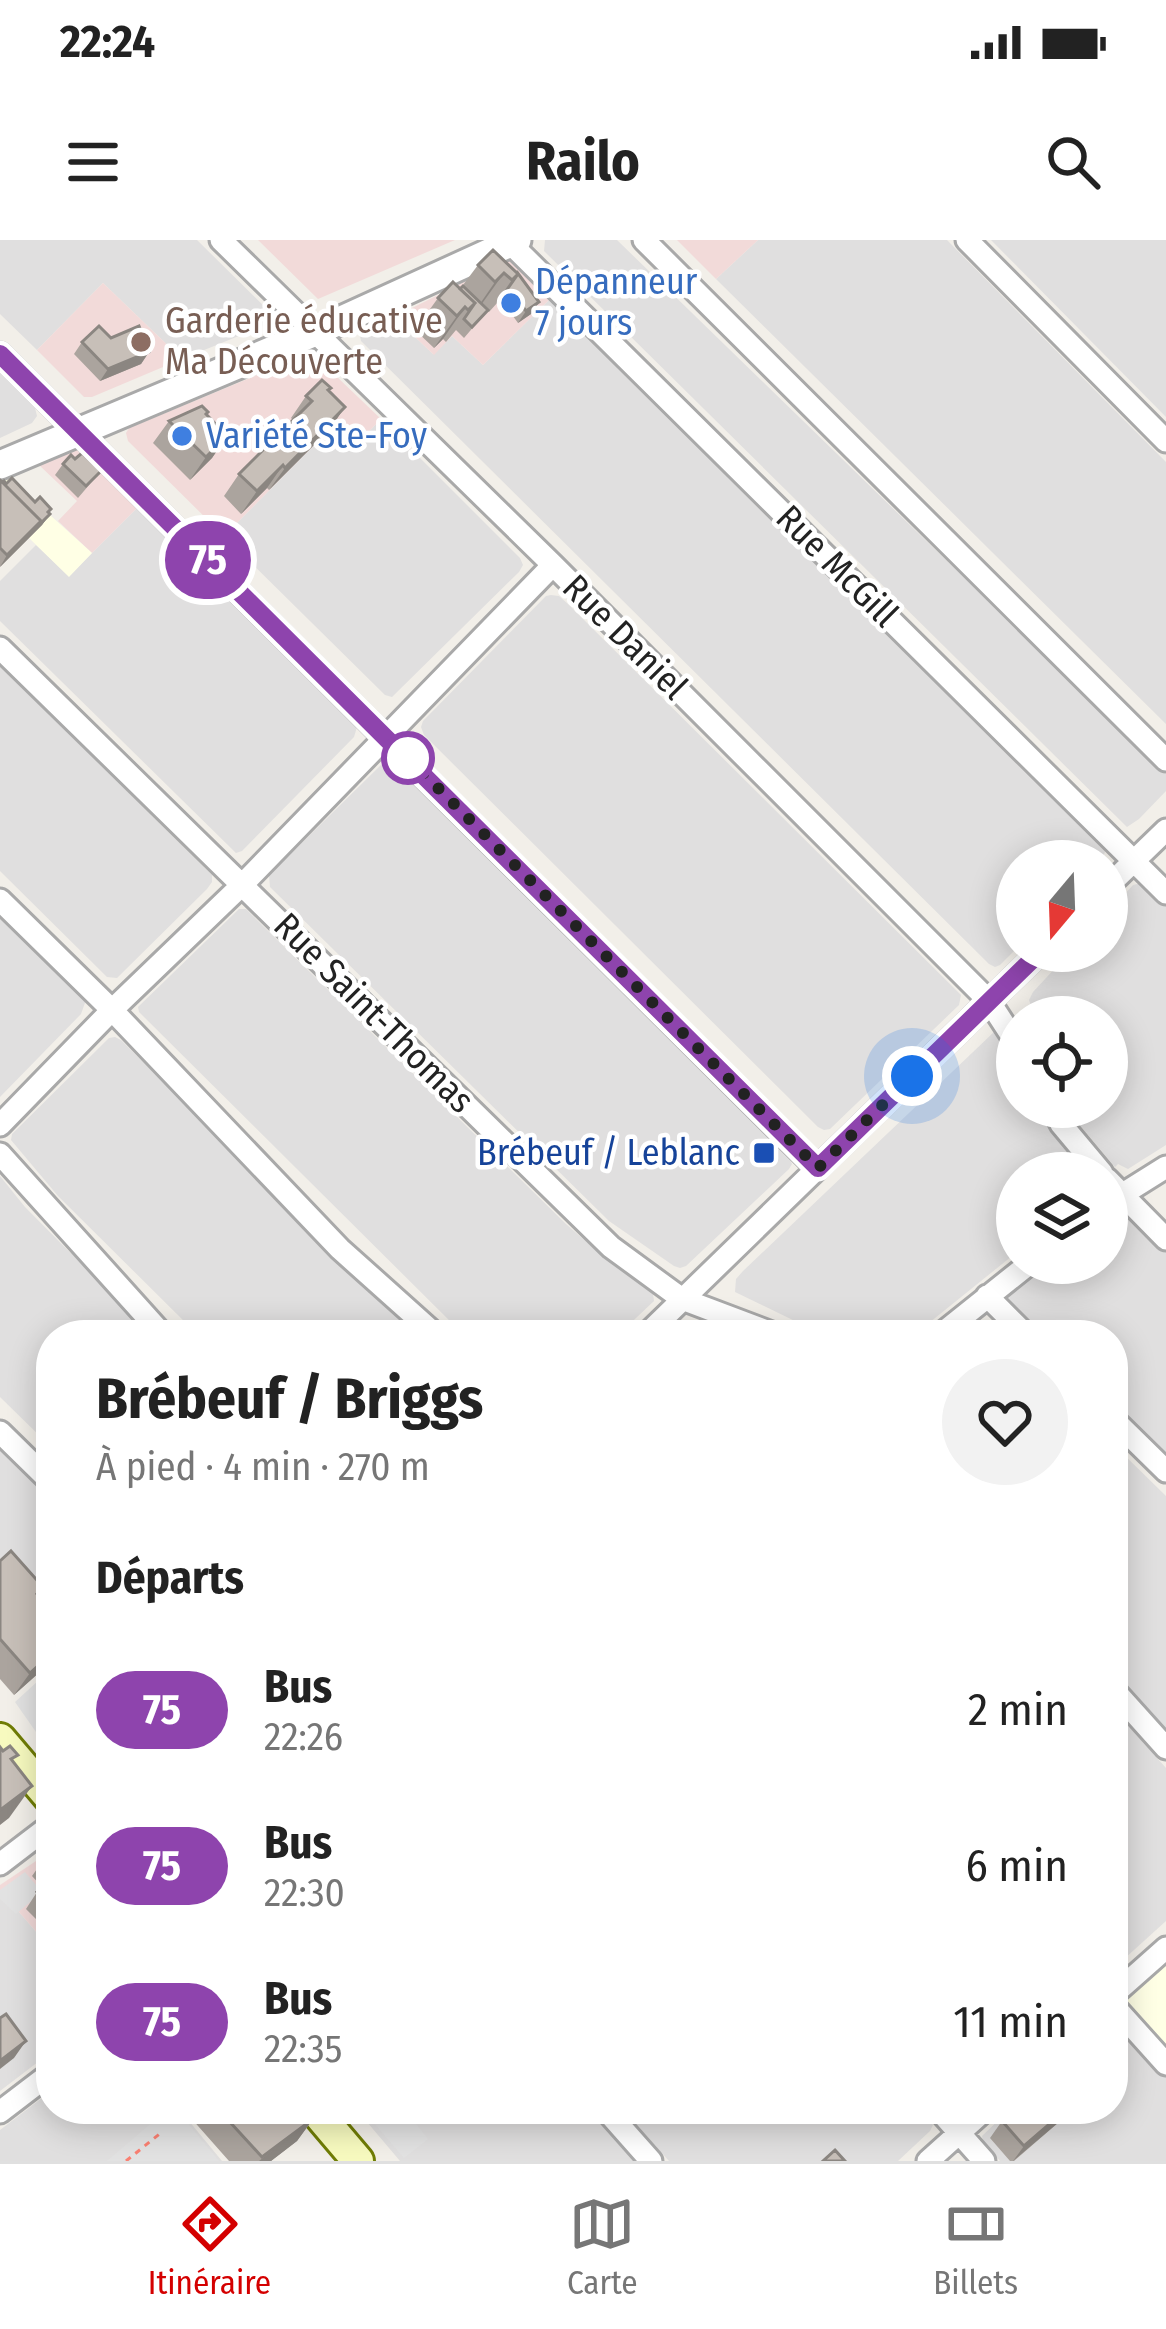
<!DOCTYPE html>
<html lang="fr">
<meta charset="utf-8">
<style>
:root{--surface:#fff;--page:#f2f2f2;--text:#222;--muted:#767676;--line:#e0e0e0;--accent:#d40000}
body{margin:0;font-family:"Fira Sans Condensed",sans-serif;background:var(--page);color:var(--text);height:100vh;display:flex;flex-direction:column;font-size:45px;white-space:nowrap}
*{box-sizing:border-box;margin:0}
p{font-size:39px;color:var(--muted)}
.icon{flex:none;width:66px;height:66px;fill:none;stroke:currentColor;stroke-width:2;stroke-linecap:round;stroke-linejoin:round}
.map{position:relative;flex:1;overflow:hidden}
.drawer{position:absolute;left:36px;top:1080px;width:1092px;height:804px;display:flex;flex-direction:column;background:var(--surface);border-radius:48px;box-shadow:0 6px 30px #0003}
.drawer>*{flex:none}
.badge{padding:0 24px;border-radius:39px;font-size:42px;line-height:78px}
.needle{width:78px;rotate:199deg}
.fabs{position:absolute;left:996px;top:600px;display:grid;gap:24px}
.fabs a{display:grid;place-items:center;width:132px;height:132px;border-radius:50%;background:var(--surface);box-shadow:0 6px 30px #0003;font-size:60px}
.you{position:absolute;width:60px;height:60px;margin:-30px;border:9px solid #fff;border-radius:50%;background:#1a73e8;box-shadow:0 0 0 18px #1a73e833}
.map>.badge{position:absolute;translate:-50% -50%;box-shadow:0 0 0 6px #fff}
h2{padding:0 60px;font-size:45px;line-height:108px}
.round{display:grid;place-items:center;flex:none;width:126px;height:126px;border-radius:63px;background:var(--page)}
.summary{display:flex;align-items:center;justify-content:space-between;height:204px;padding:0 60px}
h1{font-size:57px;font-weight:700;line-height:90px}
ul{padding:0;list-style:none}
li{display:flex;align-items:center;gap:36px;height:156px;padding:0 60px}
li div{flex:1}
li b{display:block;font-size:45px}
li em{font-style:normal}
li .badge{min-width:132px;font-weight:700;text-align:center}
.status{display:flex;justify-content:space-between;align-items:center;height:84px;padding:0 60px;background:var(--surface);direction:ltr}
.status svg{height:33px;fill:currentColor}
header{display:flex;justify-content:space-between;align-items:center;height:156px;padding:0 60px;background:var(--surface);font-size:54px;font-weight:700}
.dock{display:flex;justify-content:space-around;align-items:center;height:168px;border-top:3px solid var(--line);background:var(--surface);font-size:33px;color:var(--muted)}
.dock a{display:grid;justify-items:center;gap:6px}
.dock .selected{color:var(--accent)}
.map>svg:first-child{display:block}
.residential{fill:#e0dfdf}
.commercial{fill:#f2dad9}
.education{fill:#ffffe5}
.parking{fill:#e2e2e2}
.lines{fill:none;stroke-linecap:round;stroke-linejoin:round}
.minor-casing{stroke:#a9a9a9;stroke-width:27}
.tertiary-casing{stroke:#a9a9a9;stroke-width:33}
.secondary-casing{stroke:#707d05;stroke-width:36}
.path{stroke:#fa8072;stroke-width:3;stroke-dasharray:6 6;stroke-linecap:butt}
.minor{stroke:#fff;stroke-width:21}
.tertiary{stroke:#fff;stroke-width:27}
.secondary{stroke:#f7fabf;stroke-width:30}
.wall{fill:#aba49e}
.shaded-wall{fill:#8b8681}
.building{fill:#c7bfb8;stroke:#8b8681;stroke-width:3}
.line-casing{stroke:#fff;stroke-width:27}
.line{stroke:#8e44ad;stroke-width:18}
.walk{stroke:#222;stroke-width:12;stroke-dasharray:0 21.6}
.shop-dot{fill:#3f7fe0;stroke:#fff;stroke-width:4.5}
.education-dot{fill:#8d6e63;stroke:#fff;stroke-width:4.5}
.stop-dot{fill:#fff;stroke:#8e44ad;stroke-width:6}
.transit-dot{fill:#1a4fb4;stroke:#fff;stroke-width:4.5}
.labels{text-anchor:middle;dominant-baseline:central;stroke-width:9;stroke-linejoin:round;paint-order:stroke}
.shop-label{font-size:36px;fill:#366cbe;stroke:#fff;text-anchor:start}
.education-label{font-size:36px;fill:#785e54;stroke:#fff;text-anchor:start}
.street-label{font-size:36px;fill:#222;stroke:#fff}
.transit-label{font-size:36px;fill:#164399;stroke:#fff;text-anchor:end}
</style>
<div class="status"><b>22:24</b><svg viewBox="0 0 49 12"><path d="M0 12V9h3v3zM5 12V6h3v6zM10 12V3h3v9zM15 12V0h3v12zM26 1h20v11H26zM47 4h2v5h-2z"/></svg></div>
<header><svg class="icon" aria-label="menu" viewBox="0 0 24 24"><path d="M4 6h16M4 12h16M4 18h16"/></svg>Railo<svg class="icon" aria-label="search" viewBox="0 0 24 24"><circle cx="10" cy="10" r="6"/><path d="M15 15l6 6"/></svg></header>
<div class="map">
<svg width="1166" height="1921" viewBox="0 0 1166 1921">
<rect width="100%" height="100%" fill="#f2efe9"/>
<path class="residential" d="M 0,0 L 197,0 L 272,74 L 268,84 L 182,119 L 103,43 L 37,110 L 0,74 Z
M 545,0 L 617,0 L 1166,534 L 1166,551 L 1139,579 L 1127,587 L 544,11 Z
M 758,0 L 947,0 L 1166,222 L 1166,484 L 716,39 Z
M 991,0 L 1166,0 L 1166,177 Z
M 550,59 L 1102,604 L 1105,612 L 1101,621 L 1017,621 L 1017,708 L 1000,725 L 995,727 L 989,724 L 361,101 L 360,96 L 362,90 L 394,77 L 433,114 L 452,96 L 483,125 Z
M 0,133 L 35,168 L 37,176 L 32,183 L 0,198 Z
M 381,179 L 520,318 L 523,325 L 519,332 L 392,457 L 385,455 L 224,296 L 330,189 L 351,210 Z
M 137,268 L 357,487 L 354,497 L 242,611 L 236,613 L 0,381 L 0,341 L 36,305 L 69,336 Z
M 551,355 L 559,356 L 568,364 L 961,755 L 959,765 L 830,889 L 824,890 L 818,887 L 424,495 L 421,487 L 423,481 L 546,356 Z
M 0,426 L 212,635 L 212,642 L 207,649 L 117,738 L 107,737 L 0,631 Z
M 388,521 L 393,521 L 788,915 L 792,924 L 789,929 L 686,1026 L 680,1028 L 674,1026 L 609,981 L 270,647 L 269,635 L 383,523 Z
M 1141,643 L 1166,665 L 1166,905 L 1128,929 L 1118,924 L 1115,927 L 1073,877 L 1075,875 L 1072,867 L 1107,867 L 1107,777 L 1035,777 L 1029,760 L 1033,752 L 1071,711 L 1107,711 L 1107,673 L 1133,645 Z
M 239,669 L 246,669 L 566,984 L 597,1011 L 652,1047 L 654,1061 L 618,1095 L 464,1095 L 139,772 L 138,767 Z
M 0,676 L 86,760 L 81,774 L 0,857 Z
M 994,792 L 1002,800 L 1017,827 L 1017,867 L 1039,867 L 1061,901 L 1090,933 L 1017,933 L 1017,1012 L 914,1095 L 815,1095 L 801,1084 L 735,1052 L 736,1039 L 743,1031 Z
M 115,797 L 121,800 L 417,1095 L 198,1095 L 58,956 L 11,900 L 12,894 L 109,798 Z
M 0,936 L 25,967 L 152,1095 L 51,1095 L 51,1207 L 0,1157 Z
M 1120,967 L 1166,1008 L 1166,1220 L 1113,1167 L 1113,1095 L 1040,1095 L 1006,1060 L 1008,1055 L 1047,1023 L 1107,1023 L 1107,974 Z
M 0,1204 L 51,1254 L 51,1388 L 0,1328 Z
M 1113,1204 L 1166,1256 L 1166,1489 L 1113,1429 Z
M 1113,1469 L 1166,1528 L 1166,1681 L 1113,1729 Z
M 0,1650 L 51,1709 L 51,1812 L 0,1851 Z
M 1113,1781 L 1166,1837 L 1166,1921 L 1000,1921 L 983,1901 L 982,1896 L 1010,1869 L 1113,1869 Z
M 51,1851 L 51,1869 L 179,1869 L 222,1921 L 0,1921 L 0,1890 Z
M 356,1869 L 588,1869 L 634,1921 L 400,1921 Z
M 623,1869 L 920,1869 L 933,1885 L 930,1891 L 898,1921 L 669,1921 Z"/>
<path class="commercial" d="M 258,0 L 455,0 L 318,59 Z
M 677,0 L 758,0 L 716,39 Z
M 506,21 L 514,22 L 550,59 L 483,125 L 452,96 L 434,115 L 394,77 Z
M 103,43 L 182,119 L 92,157 L 84,157 L 37,110 Z
M 313,114 L 381,179 L 351,210 L 329,190 L 224,296 L 128,201 L 126,193 L 129,188 L 303,116 Z
M 77,210 L 137,268 L 92,313 L 58,281 L 77,261 L 39,225 L 70,211 Z
M 51,1611 L 51,1709 L 0,1650 L 0,1645 Z"/>
<path class="education" d="M 9,238 L 92,313 L 69,337 L 29,298 L 0,242 Z
M 1166,1708 L 1166,1824 L 1113,1765 Z"/>
<path class="parking" d="M 51,1429 L 51,1478 L 36,1492 L 15,1462 Z
M 25,1632 L 42,1652 L 16,1674 L 0,1659 L 0,1650 Z
M 168,1869 L 176,1869 L 219,1921 L 107,1921 Z
M 391,1869 L 404,1869 L 428,1899 L 404,1918 L 374,1883 Z"/>
<g class="lines">
<defs>
<path id="minor" d="M 221,0 L 553,325 L 989,761 L 1017,804
M 507,0 L 1166,653
M 644,0 L 1166,520
M 967,0 L 1166,201
M 0,114 L 817,928
M 0,408 L 611,1007 L 682,1059 L 777,1095
M 1107,647 L 1166,590
M 0,660 L 112,770 L 340,1009 L 436,1095
M 1052,867 L 1061,884 L 1102,933
M 0,885 L 112,770 L 243,644 L 553,325
M 0,914 L 163,1095
M 1107,939 L 1166,999
M 1107,964 L 1166,927
M 987,1056 L 1026,1095
M 646,1095 L 1041,711
M 940,1095 L 1030,1023
M 1113,1179 L 1166,1231
M 0,1192 L 51,1242
M 1113,1449 L 1166,1508
M 0,1624 L 51,1585
M 1113,1755 L 1166,1708
M 1113,1765 L 1166,1824
M 605,1869 L 651,1921
M 938,1869 L 984,1921
M 0,1872 L 51,1833
M 928,1921 L 986,1869"/>
<path id="tertiary" d="M 0,225 L 313,93 L 517,0"/>
<path id="secondary" d="M 0,1499 L 51,1559
M 314,1869 L 358,1921"/>
</defs>
<use href="#minor" class="minor-casing"/>
<use href="#tertiary" class="tertiary-casing"/>
<use href="#secondary" class="secondary-casing"/>
<path class="path" d="M 126,1921 L 162,1892"/>
<use href="#minor" class="minor"/>
<use href="#tertiary" class="tertiary"/>
<use href="#secondary" class="secondary"/>
</g>
<path class="wall" d="M 493,10 L 539,62 L 531,74 L 518,83 L 510,72 L 506,74 L 498,62 L 489,72 L 487,71 L 464,98 L 456,90 L 446,102 L 443,99 L 434,108 L 415,90 L 438,58 L 460,49 L 478,25 Z
M 111,98 L 149,112 L 141,124 L 100,141 L 74,114 L 82,102 Z
M 329,151 L 330,189 L 269,250 L 267,248 L 241,274 L 224,256 L 239,234 L 293,180 L 291,178 L 306,156 Z
M 206,175 L 227,196 L 212,218 L 190,240 L 153,203 L 169,181 Z
M 75,219 L 101,231 L 78,258 L 55,235 L 63,224 Z
M 0,240 L 35,262 L 50,274 L 42,285 L 0,327 Z
M 0,1321 L 44,1348 L 38,1356 L 51,1422 L 14,1455 L 0,1439 Z
M 51,1478 L 51,1500 L 42,1490 Z
M 51,1613 L 51,1668 L 37,1680 L 26,1669 L 37,1652 L 43,1648 L 32,1636 L 44,1619 Z
M 183,1869 L 303,1869 L 313,1879 L 297,1901 L 271,1921 L 229,1921 Z
M 1016,1869 L 1071,1869 L 1066,1876 L 1014,1921 L 1010,1921 L 990,1898 L 1002,1881 Z"/>
<path class="shaded-wall" d="M 504,33 L 481,65 L 473,74 L 495,42 Z
M 539,62 L 531,74 L 518,83 L 526,71 Z
M 465,67 L 443,99 L 434,108 L 457,76 Z
M 149,112 L 141,124 L 100,141 L 108,129 Z
M 345,167 L 330,189 L 269,250 L 285,228 Z
M 227,196 L 212,218 L 190,240 L 206,217 Z
M 283,225 L 267,248 L 241,274 L 257,251 Z
M 50,274 L 42,285 L 0,327 L 7,315 Z
M 51,1414 L 51,1422 L 14,1455 L 30,1433 Z
M 32,1546 L 9,1578 L 0,1585 L 0,1570 Z
M 51,1661 L 51,1668 L 37,1680 L 48,1664 Z
M 26,1801 L 14,1818 L 0,1829 L 0,1821 Z
M 1067,1869 L 1071,1869 L 1066,1876 L 1013,1921 L 1024,1906 Z
M 313,1879 L 297,1901 L 271,1921 L 259,1921 Z"/>
<path class="building" d="M 493,10 L 518,34 L 512,40 L 504,33 L 495,42 L 478,25 Z
M 516,32 L 517,32 L 539,62 L 526,71 L 518,60 L 514,63 L 506,51 L 518,34 Z
M 453,42 L 475,63 L 468,70 L 465,67 L 457,76 L 438,58 Z
M 463,46 L 488,70 L 472,87 L 464,79 L 475,63 L 460,49 Z
M 99,86 L 111,98 L 139,86 L 149,112 L 108,129 L 82,102 Z
M 322,140 L 331,148 L 328,150 L 345,167 L 285,228 L 283,225 L 257,251 L 239,234 L 312,161 L 306,156 Z
M 202,166 L 208,172 L 206,174 L 227,196 L 206,217 L 169,181 Z
M 82,213 L 101,231 L 86,246 L 63,224 L 71,215 L 75,219 Z
M 12,238 L 35,262 L 40,257 L 51,269 L 48,272 L 50,274 L 37,287 L 41,281 L 2,242 L 4,241 L 6,244 Z
M 0,240 L 41,281 L 7,315 L 0,308 Z
M 11,1311 L 44,1348 L 37,1354 L 51,1371 L 51,1414 L 30,1433 L 0,1399 L 0,1321 Z
M 10,1506 L 18,1515 L 11,1519 L 32,1546 L 0,1570 L 0,1507 L 3,1511 Z
M 51,1613 L 51,1627 L 44,1619 Z
M 51,1641 L 51,1661 L 48,1664 L 37,1652 Z
M 6,1774 L 26,1801 L 0,1821 L 0,1778 Z
M 218,1869 L 303,1869 L 313,1879 L 262,1917 Z
M 1016,1869 L 1067,1869 L 1024,1906 L 1002,1881 Z
M 835,1910 L 845,1921 L 823,1921 Z"/>
<g class="lines">
<defs>
<path id="line" d="M 0,114 L 818,928 L 1041,711"/>
</defs>
<use href="#line" class="line-casing"/>
<use href="#line" class="line"/>
<path class="walk" d="M 408,518 L 818,928 L 912,836"/>
</g>
<g class="shop-dot">
<circle cx="511" cy="63" r="12"/>
<circle cx="182" cy="196" r="12"/>
</g>
<circle class="education-dot" cx="141" cy="102" r="12"/>
<circle class="stop-dot" cx="408" cy="518" r="24"/>
<rect class="transit-dot" x="752" y="901" width="24" height="24" rx="6"/>
<g class="labels">
<g class="shop-label">
<text x="535" y="42">Dépanneur<tspan x="535" dy="41">7 jours</tspan></text>
<text x="206" y="196">Variété Ste-Foy</text>
</g>
<g class="education-label">
<text x="165" y="81">Garderie éducative<tspan x="165" dy="41">Ma Découverte</tspan></text>
</g>
<g class="street-label">
<text transform="translate(837 326) rotate(45)">Rue McGill</text>
<text transform="translate(625 397) rotate(45)">Rue Daniel</text>
<text transform="translate(374 773) rotate(45)">Rue Saint-Thomas</text>
</g>
<g class="transit-label">
<text x="740" y="913">Brébeuf / Leblanc</text>
</g>
</g>
</svg>
<div class="fabs">
<a><svg class="needle" viewBox="-14 -14 28 28"><path d="M0-13l5 13h-10z" fill="#e53935"/><path d="M0 13l5-13h-10z" fill="#767676"/></svg></a>
<a><svg class="icon" aria-label="locate" viewBox="0 0 24 24"><circle cx="12" cy="12" r="6"/><path d="M12 2v4M12 18v4M2 12h4M18 12h4"/></svg></a>
<a><svg class="icon" aria-label="layers" viewBox="0 0 24 24"><path d="M12 4l9 5-9 5-9-5zM3 14l9 5 9-5"/></svg></a>
</div>
<div class="you" style="left:912px;top:836px"></div>
<b class="badge" style="left:208px;top:320px;background:#8e44ad;color:#fff">75</b>
<section class="drawer">
<div class="summary"><div><h1>Brébeuf / Briggs</h1><p>À pied · 4 min · 270 m</p></div><a class="round"><svg class="icon" aria-label="heart" viewBox="0 0 24 24"><path d="M12 20l-8-8c-3-5 5-10 8-4 3-6 11-1 8 4z"/></svg></a></div>
<h2>Départs</h2>
<ul>
<li><span class="badge" style="background:#8e44ad;color:#fff">75</span><div><b>Bus</b><p>22:26</p></div><em>2 min</em></li>
<li><span class="badge" style="background:#8e44ad;color:#fff">75</span><div><b>Bus</b><p>22:30</p></div><em>6 min</em></li>
<li><span class="badge" style="background:#8e44ad;color:#fff">75</span><div><b>Bus</b><p>22:35</p></div><em>11 min</em></li>
</ul>
</section>
</div>
<nav class="dock">
<a class="selected"><svg class="icon" aria-label="directions" viewBox="0 0 24 24"><path d="M12 3l9 9-9 9-9-9zM9 14v-3h6M13 9l2 2-2 2"/></svg>Itinéraire</a>
<a><svg class="icon" aria-label="map" viewBox="0 0 24 24"><path d="M3 6l6-2 6 2 6-2v14l-6 2-6-2-6 2zM9 4v14M15 6v14"/></svg>Carte</a>
<a><svg class="icon" aria-label="tickets" viewBox="0 0 24 24"><path d="M3 7h18v10H3zM15 7v10"/></svg>Billets</a>
</nav>
